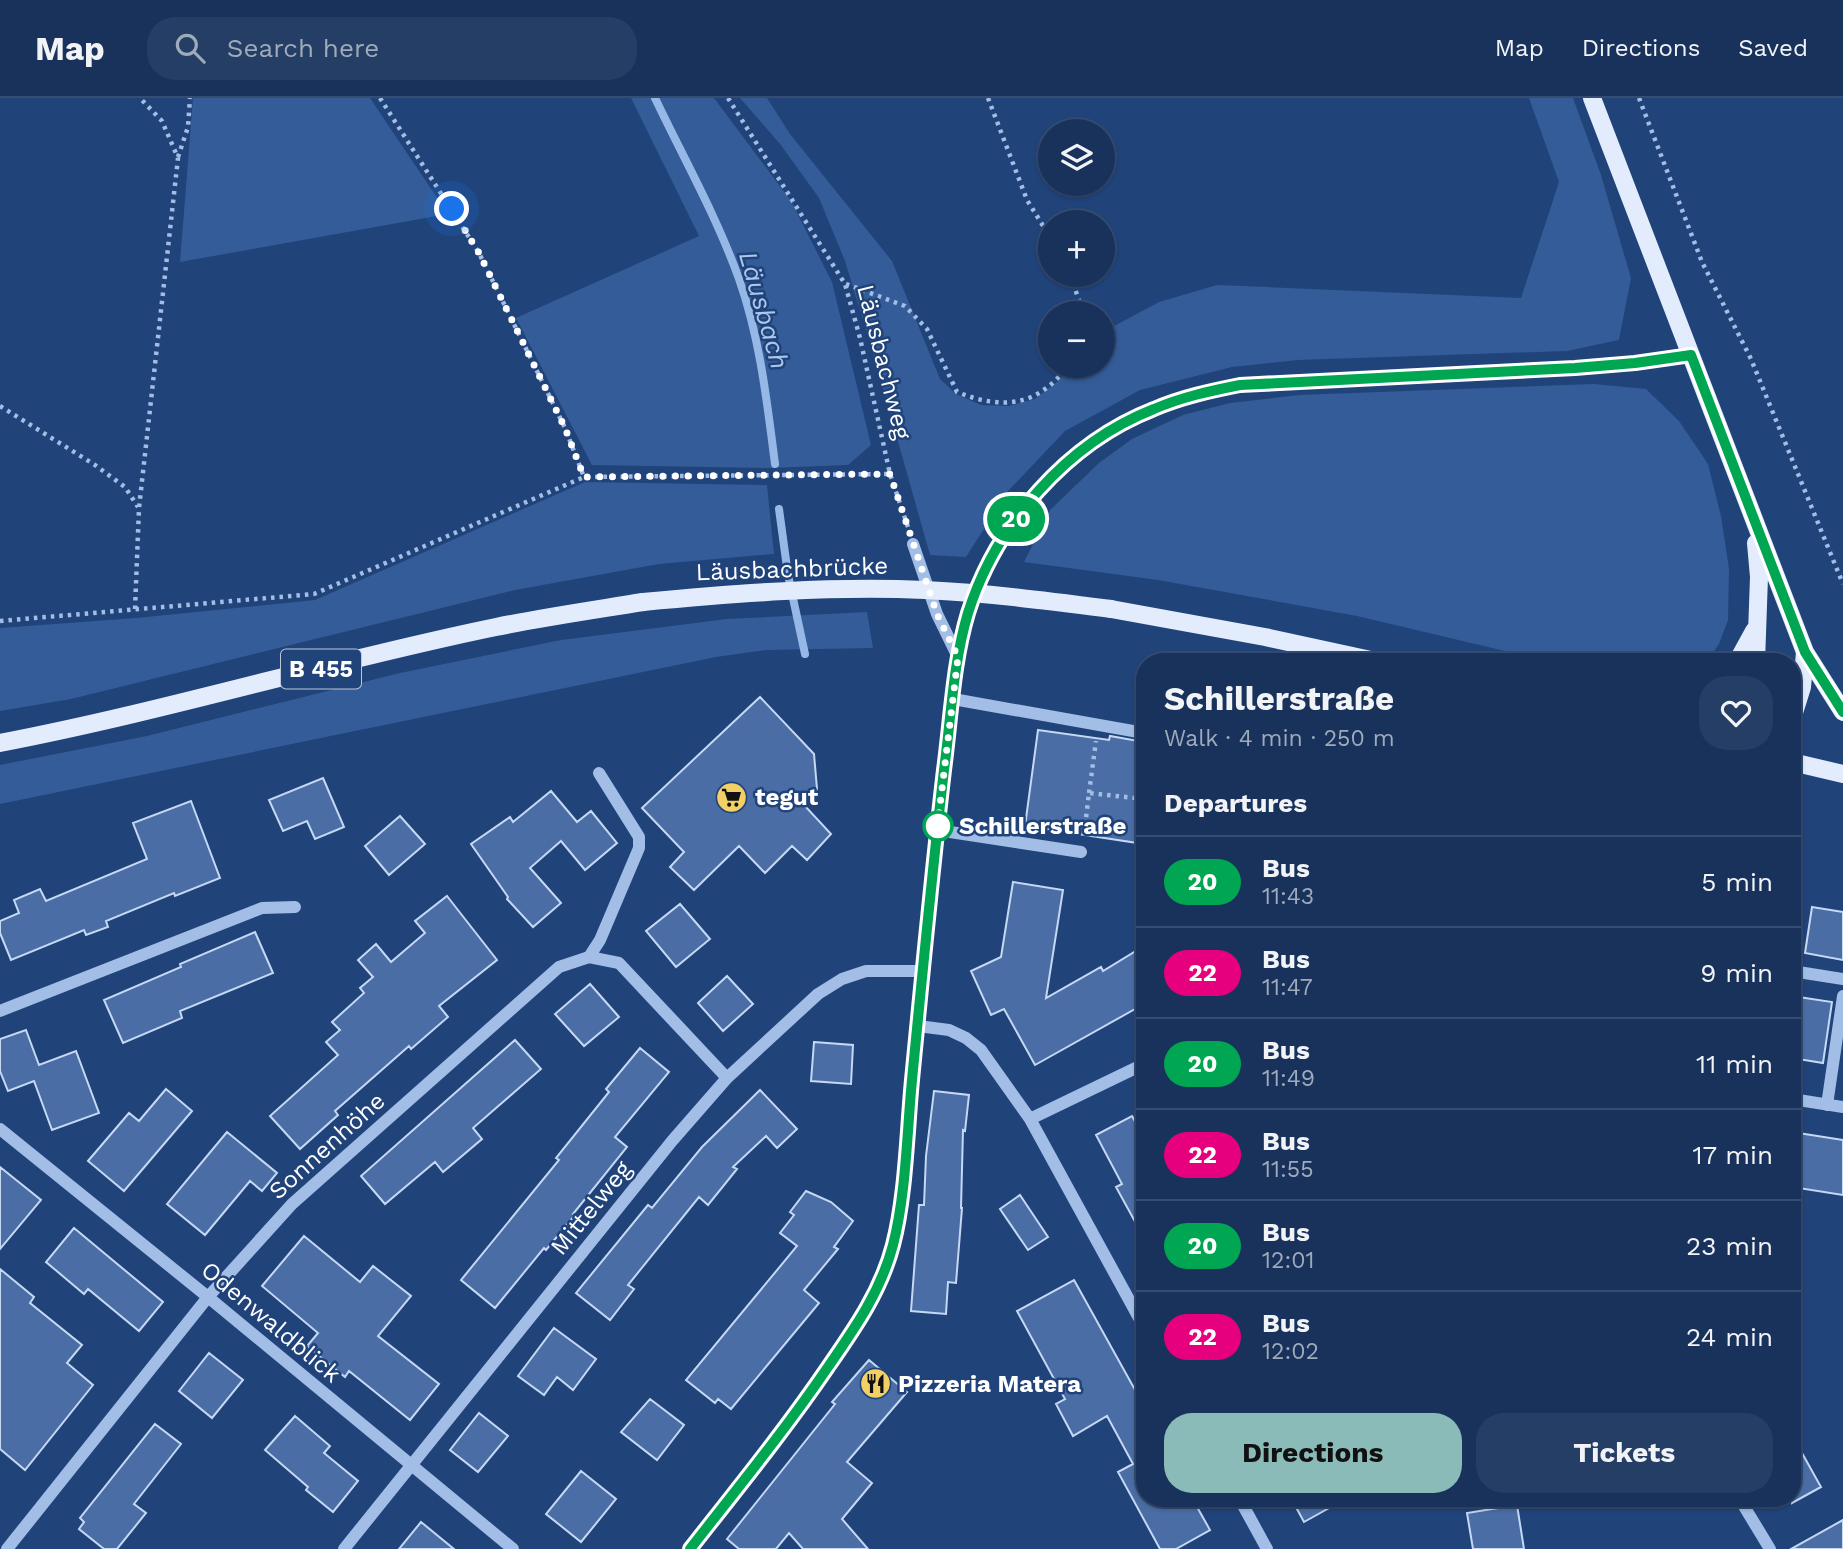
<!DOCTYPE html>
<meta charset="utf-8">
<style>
:root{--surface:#18325c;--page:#253e65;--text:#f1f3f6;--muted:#9faabb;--line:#364d72;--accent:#8bbbb9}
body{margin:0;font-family:"Work Sans",sans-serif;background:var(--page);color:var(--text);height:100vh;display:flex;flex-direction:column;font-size:26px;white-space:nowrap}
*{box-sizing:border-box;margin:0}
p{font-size:23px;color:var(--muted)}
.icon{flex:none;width:38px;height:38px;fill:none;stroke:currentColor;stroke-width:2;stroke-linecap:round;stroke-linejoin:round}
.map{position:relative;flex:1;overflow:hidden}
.side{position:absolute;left:1136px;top:555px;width:665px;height:854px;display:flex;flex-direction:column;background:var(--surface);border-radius:28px;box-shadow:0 2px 5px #0004,0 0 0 2px var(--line)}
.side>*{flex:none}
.badge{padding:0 14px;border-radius:23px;font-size:24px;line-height:46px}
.controls{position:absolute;left:1038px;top:21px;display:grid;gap:14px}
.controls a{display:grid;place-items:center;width:77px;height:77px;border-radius:50%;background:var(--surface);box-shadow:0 2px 5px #0004,0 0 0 2px var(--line);font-size:35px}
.you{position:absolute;width:35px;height:35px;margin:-18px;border:5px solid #fff;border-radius:50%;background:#1a73e8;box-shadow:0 0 0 10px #1a73e833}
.map>.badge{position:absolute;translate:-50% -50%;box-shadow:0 0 0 4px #fff}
h2{padding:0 28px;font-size:26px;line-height:63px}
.round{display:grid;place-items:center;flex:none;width:74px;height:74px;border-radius:28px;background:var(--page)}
.head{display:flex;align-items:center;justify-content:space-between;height:119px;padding:0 28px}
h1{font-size:33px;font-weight:700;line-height:52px}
.action{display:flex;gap:14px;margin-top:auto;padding:14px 28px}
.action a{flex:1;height:80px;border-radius:28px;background:var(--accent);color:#111;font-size:28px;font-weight:700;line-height:80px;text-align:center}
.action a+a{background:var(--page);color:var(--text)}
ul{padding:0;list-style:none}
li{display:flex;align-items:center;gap:21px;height:91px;padding:0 28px;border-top:2px solid var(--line)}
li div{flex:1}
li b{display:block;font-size:26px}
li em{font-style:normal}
li .badge{min-width:77px;font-weight:700;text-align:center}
header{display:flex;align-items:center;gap:42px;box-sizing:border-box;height:98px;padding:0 35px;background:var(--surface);border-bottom:2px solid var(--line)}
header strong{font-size:33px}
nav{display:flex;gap:38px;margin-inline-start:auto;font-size:24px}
.search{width:490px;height:63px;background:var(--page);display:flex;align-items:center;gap:18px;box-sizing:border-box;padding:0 24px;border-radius:28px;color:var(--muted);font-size:26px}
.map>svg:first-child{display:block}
.green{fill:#335c98}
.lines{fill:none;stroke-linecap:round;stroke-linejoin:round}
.stream{stroke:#96b8e7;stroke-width:8}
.building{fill:#496da4;stroke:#c5d8f4;stroke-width:2}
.path{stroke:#a2bde6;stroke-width:4.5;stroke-dasharray:3.5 5;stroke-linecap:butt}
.minor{stroke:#a2bde6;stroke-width:12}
.major{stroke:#e3ecfd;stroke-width:18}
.major-bridge{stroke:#e3ecfd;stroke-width:18}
.line-casing{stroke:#fff;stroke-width:16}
.line{stroke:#00a651;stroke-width:10}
.walk{stroke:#fff;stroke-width:7;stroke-dasharray:0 12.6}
.stop-dot{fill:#fff;stroke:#00a651;stroke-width:3.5}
.labels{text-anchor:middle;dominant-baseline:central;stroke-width:5;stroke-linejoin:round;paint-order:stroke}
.shield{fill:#20437a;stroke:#bcc7d7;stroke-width:2}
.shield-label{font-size:23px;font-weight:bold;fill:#fff}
.street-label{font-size:24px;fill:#fff;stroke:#20437a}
.poi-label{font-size:24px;font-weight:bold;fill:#fff;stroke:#20437a;text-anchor:start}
.stop-label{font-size:24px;font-weight:bold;fill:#fff;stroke:#20437a;text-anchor:start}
.water-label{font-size:26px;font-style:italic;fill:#adc8ee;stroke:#20437a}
</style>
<header>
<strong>Map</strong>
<div class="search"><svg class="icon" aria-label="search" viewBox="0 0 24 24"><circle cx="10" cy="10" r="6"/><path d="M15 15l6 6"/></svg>Search here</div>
<nav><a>Map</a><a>Directions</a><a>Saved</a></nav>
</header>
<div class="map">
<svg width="1843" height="1451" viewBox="0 0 1843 1451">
<rect width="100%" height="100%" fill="#20437a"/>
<path class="green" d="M 193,0 L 370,0 L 448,116 L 180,164 Z
M 631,0 L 714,0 L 791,103 L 832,184 L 871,347 L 848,367 L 770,370 L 592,367 L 516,220 L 699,138 Z
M 740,0 L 767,0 L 790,36 L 892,163 L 940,281 L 956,296 L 981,307 L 1009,308 L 1035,301 L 1057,284 L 1071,268 L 1102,268 L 1103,234 L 1159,204 L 1217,187 L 1521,200 L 1559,84 L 1529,0 L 1573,0 L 1601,77 L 1631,180 L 1619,242 L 1567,253 L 1298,262 L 1232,269 L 1140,292 L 1065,333 L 1009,392 L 966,459 L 930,457 L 875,262 L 845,163 L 819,100 L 780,46 Z
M 1594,286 L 1646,291 L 1679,323 L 1708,366 L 1721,418 L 1729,471 L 1728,522 L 1719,546 L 1707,563 L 1547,563 L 1357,518 L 1158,482 L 1024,464 L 1050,412 L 1099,365 L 1132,341 L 1183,317 L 1230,305 L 1299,297 Z
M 585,384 L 767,387 L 774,456 L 659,466 L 515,492 L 71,601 L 0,613 L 0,530 L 136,520 L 315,502 Z
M 867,514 L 873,550 L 766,552 L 716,559 L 0,706 L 0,667 L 147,638 L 400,575 L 561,542 L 727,521 Z"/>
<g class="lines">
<path class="stream" d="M 655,0 C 683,59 717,119 739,181 C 760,240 767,304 775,366
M 779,411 L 788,477 L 805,556"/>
</g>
<path class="building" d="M 760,599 L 814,656 L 817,691 L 804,707 L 831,736 L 807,762 L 792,748 L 765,775 L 739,748 L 694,792 L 670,769 L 684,754 L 642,710 Z
M 1038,632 L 1109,642 L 1110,638 L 1144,644 L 1144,746 L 1025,728 Z
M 323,680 L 344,729 L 315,741 L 307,723 L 283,733 L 269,702 Z
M 551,693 L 577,724 L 591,713 L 617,745 L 585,772 L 561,743 L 530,770 L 561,805 L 533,829 L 507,801 L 508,799 L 471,746 L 510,719 L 513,724 Z
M 191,703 L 220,780 L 175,798 L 174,795 L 106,823 L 108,829 L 86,837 L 84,832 L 11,862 L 0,835 L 0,823 L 19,815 L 14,802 L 40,791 L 46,803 L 147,761 L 133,725 Z
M 400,718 L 425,746 L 389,777 L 365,748 Z
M 1013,784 L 1063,792 L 1046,900 L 1101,869 L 1103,873 L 1144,848 L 1144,906 L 1035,967 L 1004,911 L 991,917 L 971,873 L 1001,859 Z
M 447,798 L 497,862 L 439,908 L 448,919 L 411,951 L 409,948 L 335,1013 L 338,1017 L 300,1051 L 270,1018 L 338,957 L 326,944 L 340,932 L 332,924 L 364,895 L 360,890 L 373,879 L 358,862 L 376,846 L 391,864 L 425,835 L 415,823 Z
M 680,806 L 710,841 L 676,869 L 646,833 Z
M 1812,809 L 1843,814 L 1843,862 L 1805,855 Z
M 255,834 L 273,875 L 180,913 L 182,920 L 123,945 L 104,902 L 181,869 L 180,866 Z
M 727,878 L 753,906 L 723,933 L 698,905 Z
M 590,886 L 619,919 L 584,948 L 555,916 Z
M 1792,898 L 1832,904 L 1823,965 L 1792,960 Z
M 26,932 L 39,967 L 76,953 L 99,1015 L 52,1032 L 34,983 L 8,993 L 0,973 L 0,941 Z
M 515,942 L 541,971 L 473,1030 L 482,1041 L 443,1074 L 435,1064 L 385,1106 L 361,1078 Z
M 814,944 L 853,947 L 851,986 L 811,983 Z
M 640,950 L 669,974 L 615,1039 L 627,1049 L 573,1116 L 575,1117 L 546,1152 L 544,1150 L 495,1210 L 461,1182 L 559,1062 L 556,1060 L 609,994 L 606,991 Z
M 166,991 L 192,1013 L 124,1093 L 88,1063 L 129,1015 L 139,1023 Z
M 760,992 L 797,1031 L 777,1050 L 766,1038 L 733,1069 L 737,1071 L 708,1107 L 699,1099 L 628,1187 L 634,1191 L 610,1222 L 576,1195 L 648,1107 L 652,1110 L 702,1049 Z
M 934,993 L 969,997 L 965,1033 L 963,1032 L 961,1110 L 962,1110 L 956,1185 L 948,1184 L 946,1216 L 911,1213 L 919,1107 L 924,1107 L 926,1058 Z
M 1132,1018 L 1144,1040 L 1144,1140 L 1116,1089 L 1122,1086 L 1096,1037 Z
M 227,1034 L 277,1075 L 262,1093 L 250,1083 L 205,1137 L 167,1106 Z
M 1792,1034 L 1843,1042 L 1843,1097 L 1792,1089 Z
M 0,1069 L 41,1102 L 0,1151 Z
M 806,1093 L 831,1104 L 853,1123 L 834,1149 L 838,1151 L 804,1192 L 819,1205 L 731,1311 L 718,1301 L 715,1305 L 686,1282 L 797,1148 L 780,1135 L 794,1117 L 790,1114 Z
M 1020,1097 L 1048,1139 L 1028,1152 L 1000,1111 Z
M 74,1130 L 163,1204 L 139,1233 L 88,1191 L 84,1196 L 46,1164 Z
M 304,1138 L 360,1184 L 373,1168 L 411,1198 L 378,1238 L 439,1286 L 410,1322 L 349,1273 L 345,1279 L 307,1248 L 318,1235 L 262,1188 Z
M 0,1171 L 34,1199 L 30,1205 L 82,1247 L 67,1265 L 93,1287 L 25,1372 L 0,1351 Z
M 1074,1182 L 1144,1308 L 1144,1400 L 1192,1400 L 1210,1432 L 1176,1451 L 1160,1451 L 1118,1374 L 1133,1366 L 1107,1318 L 1073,1338 L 1056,1306 L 1065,1301 L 1017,1213 Z
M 554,1230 L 596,1261 L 573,1292 L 557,1279 L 544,1297 L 518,1278 Z
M 209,1255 L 243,1282 L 212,1320 L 179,1293 Z
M 869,1262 L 907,1294 L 847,1364 L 872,1385 L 842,1421 L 868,1451 L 803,1451 L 789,1435 L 776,1451 L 739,1451 L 727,1441 L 835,1306 L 832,1304 Z
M 650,1301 L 684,1327 L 657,1362 L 621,1334 Z
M 479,1315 L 508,1338 L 478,1374 L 450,1352 Z
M 295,1318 L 330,1348 L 324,1355 L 358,1383 L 333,1414 L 306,1392 L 308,1389 L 265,1352 Z
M 155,1326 L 181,1346 L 134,1406 L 146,1415 L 117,1451 L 104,1451 L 79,1431 L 84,1424 L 80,1420 Z
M 1792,1337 L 1821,1389 L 1792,1405 Z
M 581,1373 L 616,1401 L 581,1444 L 546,1416 Z
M 1291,1400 L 1347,1400 L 1304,1424 Z
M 1517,1407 L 1524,1451 L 1473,1451 L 1467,1415 Z
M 1843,1422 L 1843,1451 L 1791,1451 Z
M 421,1424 L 454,1451 L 399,1451 Z"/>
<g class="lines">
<path class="path" d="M 380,0 L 479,155 L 565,330 L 584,379
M 728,0 L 845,186 L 860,240 L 890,376 L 908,429
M 988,0 L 1027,102 L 1050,139
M 1639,0 L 1702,164 L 1751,261 L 1843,486
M 178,59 L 188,29 L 190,0
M 1070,177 L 1079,202 L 1079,215
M 846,186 L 905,208 L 927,231 L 957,294 C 1002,312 1037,309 1068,268
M 0,308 L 95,367 L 125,389 L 138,409
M 135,511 L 139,410 L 178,60 L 162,23 L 140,0
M 0,523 L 314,496 L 584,379 L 890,376
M 1089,695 L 1096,643
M 1084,736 L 1089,695 L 1144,701"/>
<path class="minor" d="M 913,446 L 937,516 L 958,559
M 953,601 L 1144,635
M 937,732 L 1081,754
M 589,859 L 600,842 L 639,750 L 639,739 L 599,675
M 1792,873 L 1843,881
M 0,913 L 262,810 L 295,809
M 918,928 L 949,932 L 966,940 L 981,952 L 1030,1021 L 1144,1229
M 1792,1001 L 1843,1009
M 1827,1007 L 1843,898
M 1030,1021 L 1144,966
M 0,1031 L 208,1199 L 513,1451
M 1239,1400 L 1267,1451
M 1739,1400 L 1770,1451
M 7,1451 L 208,1199 L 292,1106 L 559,869 L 589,859 L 619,865 L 727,980
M 344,1451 L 672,1043 L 727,980 L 818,896 L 842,881 L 866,873 L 923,873
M 690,1451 C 737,1391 785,1332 828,1269 C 855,1230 881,1193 893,1147 C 906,1096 906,1041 912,989 C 922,885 931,782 943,679 C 950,624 952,567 968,515 C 996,426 1067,345 1154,311 C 1182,299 1210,293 1240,287 L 1575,270 L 1635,265 L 1691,257"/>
<path class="major" d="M 1592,0 L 1805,554 L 1843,614
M 1756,445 L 1759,479 L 1756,564
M 1111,511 L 1265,539 L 1380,564
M 1737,564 L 1754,533
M 1792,621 L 1802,589 L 1805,554
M 0,645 C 167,613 330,563 496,529 C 545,519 594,512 643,504
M 1792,664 L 1843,676"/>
<path class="major-bridge" d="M 643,504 C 737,495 831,488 925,492 C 988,495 1049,503 1111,511"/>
</g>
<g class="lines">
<defs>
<path id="line" d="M 690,1451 C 737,1391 785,1332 828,1269 C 855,1230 881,1193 893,1147 C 906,1097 907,1034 912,982 C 922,879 932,775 944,672 C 951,620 953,565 968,515 C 996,426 1067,345 1154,311 C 1182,299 1210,293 1240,287 L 1575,270 L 1635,265 L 1691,257 L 1805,554 L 1843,614"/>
</defs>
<use href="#line" class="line-casing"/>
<use href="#line" class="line"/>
<path class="walk" d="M 452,111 L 479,155 L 565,330 L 584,379 L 890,376 L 937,516 L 958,559 L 937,732 L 938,728"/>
</g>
<defs>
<symbol id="supermarket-disc" viewBox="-11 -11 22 22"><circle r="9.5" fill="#f3d063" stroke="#20437a"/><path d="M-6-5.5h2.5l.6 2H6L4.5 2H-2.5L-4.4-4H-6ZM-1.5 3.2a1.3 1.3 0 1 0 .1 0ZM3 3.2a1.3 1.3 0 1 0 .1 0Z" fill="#111"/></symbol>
<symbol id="restaurant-disc" viewBox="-11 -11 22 22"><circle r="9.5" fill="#f3d063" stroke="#20437a"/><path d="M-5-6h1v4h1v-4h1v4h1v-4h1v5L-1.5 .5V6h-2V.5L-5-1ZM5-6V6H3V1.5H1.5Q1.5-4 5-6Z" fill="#111"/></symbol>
</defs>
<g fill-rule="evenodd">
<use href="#supermarket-disc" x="714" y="682" width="35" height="35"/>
<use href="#restaurant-disc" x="858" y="1268" width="35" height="35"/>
</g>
<circle class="stop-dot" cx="938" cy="728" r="14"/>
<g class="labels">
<rect class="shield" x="281" y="551.5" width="80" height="39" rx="5"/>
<g class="shield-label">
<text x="321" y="571">B 455</text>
</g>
<g class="street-label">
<text transform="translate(884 264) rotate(76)">Läusbachweg</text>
<text transform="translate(792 471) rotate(-2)">Läusbachbrücke</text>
<text transform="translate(327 1048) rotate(-42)">Sonnenhöhe</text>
<text transform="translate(591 1110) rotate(-51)">Mittelweg</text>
<text transform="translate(271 1224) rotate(40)">Odenwaldblick</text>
</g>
<g class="poi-label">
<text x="755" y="699">tegut</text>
<text x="898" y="1286">Pizzeria Matera</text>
</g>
<g class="stop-label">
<text x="959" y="728">Schillerstraße</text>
</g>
<g class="water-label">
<text transform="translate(764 212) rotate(74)">Läusbach</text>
</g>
</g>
</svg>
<div class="controls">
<a><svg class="icon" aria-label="layers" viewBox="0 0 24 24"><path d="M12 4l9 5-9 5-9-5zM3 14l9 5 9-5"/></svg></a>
<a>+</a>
<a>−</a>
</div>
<div class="you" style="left:452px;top:111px"></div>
<b class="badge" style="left:1016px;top:421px;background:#00a651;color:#fff">20</b>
<section class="side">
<div class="head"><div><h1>Schillerstraße</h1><p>Walk · 4 min · 250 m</p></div><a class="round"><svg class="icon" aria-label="heart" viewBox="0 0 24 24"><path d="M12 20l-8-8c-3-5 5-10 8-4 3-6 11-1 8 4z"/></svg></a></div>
<h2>Departures</h2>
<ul>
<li><span class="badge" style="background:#00a651;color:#fff">20</span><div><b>Bus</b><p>11:43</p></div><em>5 min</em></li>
<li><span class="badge" style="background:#e6007e;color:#fff">22</span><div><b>Bus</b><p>11:47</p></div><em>9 min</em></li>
<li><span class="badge" style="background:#00a651;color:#fff">20</span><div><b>Bus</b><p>11:49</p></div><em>11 min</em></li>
<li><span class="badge" style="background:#e6007e;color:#fff">22</span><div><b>Bus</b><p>11:55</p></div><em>17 min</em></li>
<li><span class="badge" style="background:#00a651;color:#fff">20</span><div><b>Bus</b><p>12:01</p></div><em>23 min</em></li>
<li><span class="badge" style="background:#e6007e;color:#fff">22</span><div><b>Bus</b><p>12:02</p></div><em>24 min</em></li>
</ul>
<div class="action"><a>Directions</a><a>Tickets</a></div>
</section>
</div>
